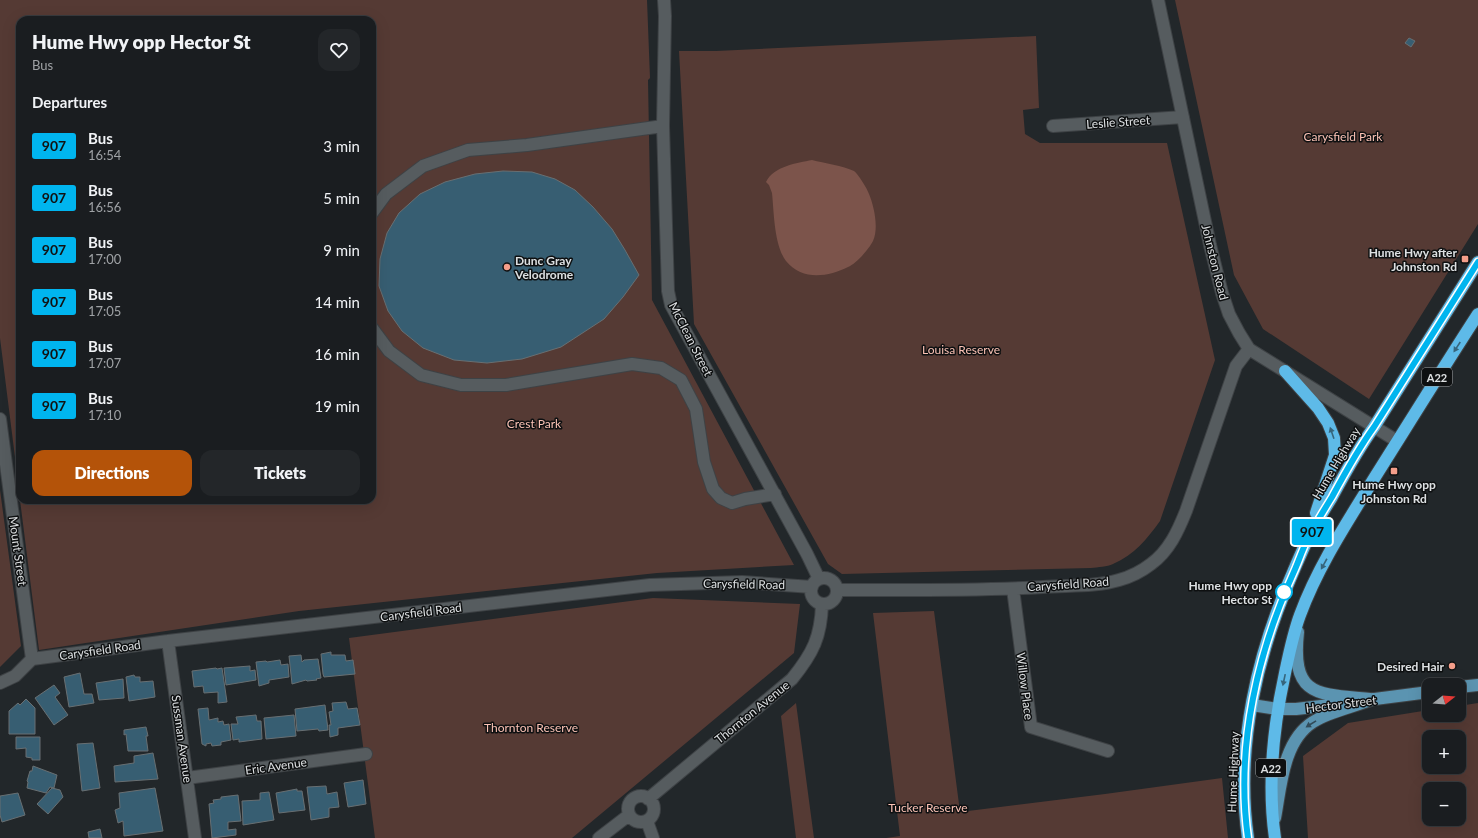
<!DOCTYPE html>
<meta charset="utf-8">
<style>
:root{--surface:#1a1d20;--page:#232629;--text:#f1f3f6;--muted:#9fa2a5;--line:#383b3e;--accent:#b45309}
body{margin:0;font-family:Lato,sans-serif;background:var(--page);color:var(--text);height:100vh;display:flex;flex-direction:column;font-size:15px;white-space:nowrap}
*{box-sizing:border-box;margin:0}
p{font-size:13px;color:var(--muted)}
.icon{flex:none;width:22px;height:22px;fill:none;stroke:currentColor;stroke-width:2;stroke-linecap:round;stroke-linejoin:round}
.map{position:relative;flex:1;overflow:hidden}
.drawer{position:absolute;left:16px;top:16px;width:360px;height:488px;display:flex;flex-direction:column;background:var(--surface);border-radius:12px;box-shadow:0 4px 16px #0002,0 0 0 1px var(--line)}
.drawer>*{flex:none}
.badge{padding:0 8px;border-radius:3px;font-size:14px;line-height:26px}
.needle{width:26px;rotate:73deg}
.buttons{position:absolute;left:1422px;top:678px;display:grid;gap:8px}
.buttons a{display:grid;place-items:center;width:44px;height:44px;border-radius:8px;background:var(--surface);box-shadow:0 4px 16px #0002,0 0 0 1px var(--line);font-size:20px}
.map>.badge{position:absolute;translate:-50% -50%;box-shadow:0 0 0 2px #fff}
h2{padding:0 16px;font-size:15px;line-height:36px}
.round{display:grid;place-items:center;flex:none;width:42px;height:42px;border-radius:12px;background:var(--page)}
.headline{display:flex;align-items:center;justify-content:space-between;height:68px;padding:0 16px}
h1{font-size:19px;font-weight:800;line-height:30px}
.primary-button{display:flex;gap:8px;margin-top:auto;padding:8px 16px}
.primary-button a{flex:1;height:46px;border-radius:12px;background:var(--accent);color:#fff;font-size:16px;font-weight:800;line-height:46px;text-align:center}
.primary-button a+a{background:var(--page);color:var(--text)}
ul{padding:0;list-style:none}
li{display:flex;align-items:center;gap:12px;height:52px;padding:0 16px}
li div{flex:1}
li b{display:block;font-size:15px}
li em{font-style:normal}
li .badge{min-width:44px;font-weight:700;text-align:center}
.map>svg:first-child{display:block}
.green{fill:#553a34;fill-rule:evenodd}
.water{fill:#7c544b}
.building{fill:#375e72;stroke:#686f72}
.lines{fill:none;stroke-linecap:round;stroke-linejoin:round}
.minor-casing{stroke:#3e4245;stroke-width:14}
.major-casing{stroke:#3e4245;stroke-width:14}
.highway-casing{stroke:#3e4245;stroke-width:14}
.minor{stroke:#565c5f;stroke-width:12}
.major{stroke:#5b94b1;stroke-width:12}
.highway{stroke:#5ebae8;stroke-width:12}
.oneway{fill:#36657c}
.oneway2{fill:#314b59}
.line-casing{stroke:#fff;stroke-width:9}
.line{stroke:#00b5ef;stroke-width:6}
.poi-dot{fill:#f49e8a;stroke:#0e1011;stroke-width:1.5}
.stop-dot{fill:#fff;stroke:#00b5ef;stroke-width:2}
.labels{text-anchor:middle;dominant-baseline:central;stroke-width:3;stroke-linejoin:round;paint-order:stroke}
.shield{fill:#0e1011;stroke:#9fa2a3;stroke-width:1}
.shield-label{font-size:11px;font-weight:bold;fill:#dde0e2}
.street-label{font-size:12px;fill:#dde0e2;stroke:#0e1011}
.park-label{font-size:12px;fill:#fbc2b5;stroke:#0e1011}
.poi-label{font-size:12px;font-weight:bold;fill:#dde0e2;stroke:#0e1011;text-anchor:end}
.stop-label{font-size:12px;font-weight:bold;fill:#dde0e2;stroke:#0e1011;text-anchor:end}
</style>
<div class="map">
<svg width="1478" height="838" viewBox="0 0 1478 838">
<rect width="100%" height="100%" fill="#22272a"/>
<path class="green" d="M 0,0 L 647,0 L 650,78 L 648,80 L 652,300 L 794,565 L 657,573 L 299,611 L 39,650 L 20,500 L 372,500 L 372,20 L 20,20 L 20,497 L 0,338 Z
M 1175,0 L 1478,0 L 1478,224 L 1369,399 L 1263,329 L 1234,275 Z
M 1036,36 L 1039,108 L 1023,110 L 1025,134 L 1040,143 L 1167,143 L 1215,360 L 1160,521 C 1147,539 1134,555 1113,564 C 1107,567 1098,567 1091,568 L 842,574 L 828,564 L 694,324 L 679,51 L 716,51 Z
M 0,490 L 21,646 L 0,667 Z
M 653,598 L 800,604 L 794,653 L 572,838 L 375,838 L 349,638 Z
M 934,611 L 960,812 L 1105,794 L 1222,778 L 1228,838 L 886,838 L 900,836 L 873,613 Z
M 796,703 L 814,838 L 796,838 L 781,716 Z
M 1478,703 L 1478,838 L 1308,838 L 1303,756 L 1348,723 L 1429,710 L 1429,715 L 1459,715 L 1459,706 ZM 1429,737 L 1459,737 L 1459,767 L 1429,767 ZM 1429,789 L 1459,789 L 1459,819 L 1429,819 Z"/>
<path class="water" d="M 812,160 C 824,163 843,166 854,171 C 858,174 867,188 869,194 C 874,206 879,228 873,241 C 869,249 856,264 848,267 C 828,277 802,281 786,261 C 774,245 774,212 772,193 L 769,185 L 766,182 C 774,166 797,163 812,160 Z"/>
<path class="building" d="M 1409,38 L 1415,41 L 1411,47 L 1405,43 Z
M 503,171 L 532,172 L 555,179 L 575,190 L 593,207 L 612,229 L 625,250 L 639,275 L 623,297 L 604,319 L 561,347 L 522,359 L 487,363 L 454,360 L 423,348 L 402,331 L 388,311 L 379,286 L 380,259 L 387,233 L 399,213 L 420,194 L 445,182 L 475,174 Z
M 331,652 L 331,655 L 345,655 L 346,661 L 353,660 L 355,674 L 324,677 L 323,674 L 321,654 Z
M 301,655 L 302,662 L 304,660 L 318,659 L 321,678 L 316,679 L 317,680 L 307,681 L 306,680 L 292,684 L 289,656 Z
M 280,660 L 281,665 L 288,664 L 289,677 L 269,680 L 269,683 L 259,686 L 256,662 L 266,661 L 267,662 Z
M 250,666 L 250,671 L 255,670 L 256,680 L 226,685 L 224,668 Z
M 216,668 L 217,669 L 222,668 L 227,702 L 218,703 L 218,692 L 204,693 L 203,686 L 194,687 L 192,671 Z
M 80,673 L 84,694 L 92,694 L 94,703 L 69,707 L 64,677 Z
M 134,675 L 135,677 L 140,677 L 140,682 L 153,681 L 155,697 L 129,701 L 126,677 Z
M 123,679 L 124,698 L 99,700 L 96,683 Z
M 54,685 L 60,693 L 55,697 L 68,715 L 54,725 L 35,698 Z
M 26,699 L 35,708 L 35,734 L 9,734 L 9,711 L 18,703 L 20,705 Z
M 346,702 L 348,709 L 357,708 L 360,725 L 338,728 L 338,735 L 330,737 L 329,725 L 331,725 L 329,712 L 333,711 L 332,703 Z
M 325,705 L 328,730 L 319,731 L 318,729 L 297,731 L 295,709 Z
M 208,708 L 209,720 L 218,718 L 218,722 L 223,721 L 224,725 L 229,724 L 231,740 L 221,742 L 221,745 L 212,746 L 211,743 L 206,744 L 206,746 L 202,744 L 198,709 Z
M 256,715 L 257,721 L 261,721 L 262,739 L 239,742 L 239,739 L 233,740 L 231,724 L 238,724 L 236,717 Z
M 294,715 L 296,736 L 266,739 L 264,718 Z
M 146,727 L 148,736 L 146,736 L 148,751 L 128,751 L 126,734 L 124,735 L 124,730 Z
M 16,737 L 40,737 L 40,760 L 32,760 L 32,758 L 26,757 L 26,748 L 16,749 Z
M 93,743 L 100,788 L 82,791 L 77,744 Z
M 153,753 L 158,779 L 115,782 L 114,766 L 134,763 L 134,756 Z
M 33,766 L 57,775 L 54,788 L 50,787 L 46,793 L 27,788 L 28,782 L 27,781 L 30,771 L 32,771 Z
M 363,780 L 366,804 L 348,807 L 344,783 Z
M 326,786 L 327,794 L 337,792 L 339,807 L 329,808 L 329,817 L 311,820 L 307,787 Z
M 52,788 L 60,790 L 63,797 L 48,814 L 37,804 Z
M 155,788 L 163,831 L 124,836 L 123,821 L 118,823 L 115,810 L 120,808 L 119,793 Z
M 297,789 L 297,791 L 302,791 L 305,810 L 279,813 L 276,793 Z
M 269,792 L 274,820 L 243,825 L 242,801 L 260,800 L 260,793 Z
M 18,793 L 25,815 L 2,822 L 0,815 L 0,796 Z
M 238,795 L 241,821 L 228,822 L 228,830 L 236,829 L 236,835 L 212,838 L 209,804 L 214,803 L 213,800 L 221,799 L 221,797 Z
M 100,829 L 102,838 L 89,838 L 88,832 Z"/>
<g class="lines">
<defs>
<path id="minor" d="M 664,0 L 665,16 L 663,126 L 668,291 L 671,305 L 807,554 L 819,579
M 1158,0 L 1210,245 L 1222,293 L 1229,314 L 1239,333 L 1249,349 L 1397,441
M 1053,126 L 1183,117
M 372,213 L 386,194 L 423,166 L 468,150 L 527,145 L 663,126
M 372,328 L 389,351 L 421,375 L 461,385 L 506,385 L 632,364 L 661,368 L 681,380 L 696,409 L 704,462 L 713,489 L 721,498 L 732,503 L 745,499 L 775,494
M 0,419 L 32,659
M811 591a13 13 0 1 1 26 0a13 13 0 1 1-26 0Z
M 1013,589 L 1031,727 L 1108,751
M 837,590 C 906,590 975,591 1043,587 C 1068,585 1095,587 1119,580 C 1130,577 1142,571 1151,564 C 1169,551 1178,531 1186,511 L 1236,366 L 1249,349
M 168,641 L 195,838
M 32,659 L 168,641 L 650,585 L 742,582 L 812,587
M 0,683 L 15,676 L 32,659
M 187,778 L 366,754
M628 809a13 13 0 1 1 26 0a13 13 0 1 1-26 0Z
M 648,799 L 792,679 C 813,653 821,637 822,604
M 647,821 L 653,838
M 599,838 L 629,815"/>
<path id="major" d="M 1298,632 C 1291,697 1317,694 1370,699
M 1459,687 L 1478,685
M 1367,700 L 1429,692
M 1252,705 L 1278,709 L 1296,709 L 1347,703
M 1275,818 C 1281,786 1283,741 1313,722 C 1330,711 1354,707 1373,699"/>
<path id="highway" d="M 1285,371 L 1318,408 L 1328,423 L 1334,438 L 1335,455 L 1316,513
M 1248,838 C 1235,747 1257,653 1294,570 C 1299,558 1304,547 1309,536 C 1316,523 1324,510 1332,497 C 1345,473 1358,449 1374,427 L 1478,262
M 1275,838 C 1267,782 1273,728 1285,673 C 1289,654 1293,634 1300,615 C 1318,566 1348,521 1375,477 C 1409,423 1443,368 1478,314"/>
</defs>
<use href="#minor" class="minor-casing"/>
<use href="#major" class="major-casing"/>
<use href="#highway" class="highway-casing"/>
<use href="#minor" class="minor"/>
<use href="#major" class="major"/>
<use href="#highway" class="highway"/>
</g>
<defs><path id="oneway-solid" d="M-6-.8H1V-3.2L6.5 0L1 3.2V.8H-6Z"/></defs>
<g class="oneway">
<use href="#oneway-solid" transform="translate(1457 347) rotate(123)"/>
<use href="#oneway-solid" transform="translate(1332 433) rotate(-109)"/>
<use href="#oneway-solid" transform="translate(1324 564) rotate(119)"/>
<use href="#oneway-solid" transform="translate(1284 680) rotate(102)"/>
</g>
<use class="oneway2" href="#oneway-solid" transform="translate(1311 724) rotate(148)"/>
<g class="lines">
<defs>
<path id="line" d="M 1248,838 C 1235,746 1258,650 1296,567 C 1300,557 1304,546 1309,536 C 1316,523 1324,510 1332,497 C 1345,473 1358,449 1374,427 L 1478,262"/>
</defs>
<use href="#line" class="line-casing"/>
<use href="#line" class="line"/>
</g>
<g class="poi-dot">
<rect x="1461" y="255" width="8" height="8" rx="2"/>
<circle cx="507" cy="267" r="4"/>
<rect x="1390" y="467" width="8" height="8" rx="2"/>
<circle cx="1452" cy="666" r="4"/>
</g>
<circle class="stop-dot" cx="1284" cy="592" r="8"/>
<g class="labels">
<g class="shield">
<rect x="1422" y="368" width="30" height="18" rx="3"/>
<rect x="1256" y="759" width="30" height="18" rx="3"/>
</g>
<g class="shield-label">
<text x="1437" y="377">A22</text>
<text x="1271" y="768">A22</text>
</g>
<g class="street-label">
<text transform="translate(1118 122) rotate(-4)">Leslie Street</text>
<text transform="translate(1215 262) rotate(76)">Johnston Road</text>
<text transform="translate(691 339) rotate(63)">McClean Street</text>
<text transform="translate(1336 463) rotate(-59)">Hume Highway</text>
<text transform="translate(18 551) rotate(82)">Mount Street</text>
<text transform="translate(744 584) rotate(1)">Carysfield Road</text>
<text transform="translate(1068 584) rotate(-4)">Carysfield Road</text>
<text transform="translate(421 612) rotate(-7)">Carysfield Road</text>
<text transform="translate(100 650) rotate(-8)">Carysfield Road</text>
<text transform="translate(1025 686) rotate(83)">Willow Place</text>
<text transform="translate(1341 704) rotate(-7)">Hector Street</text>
<text transform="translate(752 712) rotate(-39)">Thornton Avenue</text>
<text transform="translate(182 739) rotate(82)">Sussman Avenue</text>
<text transform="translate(276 766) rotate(-8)">Eric Avenue</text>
<text transform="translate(1233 772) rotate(-88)">Hume Highway</text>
</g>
<g class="park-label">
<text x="1343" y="136">Carysfield Park</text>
<text x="961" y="349">Louisa Reserve</text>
<text x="534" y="423">Crest Park</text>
<text x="531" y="727">Thornton Reserve</text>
<text x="928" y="807">Tucker Reserve</text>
</g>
<g class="poi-label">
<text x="1457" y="252">Hume Hwy after<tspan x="1457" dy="14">Johnston Rd</tspan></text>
<text x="515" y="260" text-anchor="start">Dunc Gray<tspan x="515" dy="14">Velodrome</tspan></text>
<text x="1394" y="484" text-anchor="middle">Hume Hwy opp<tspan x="1394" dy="14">Johnston Rd</tspan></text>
<text x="1444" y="666">Desired Hair</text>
</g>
<g class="stop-label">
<text x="1272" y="585">Hume Hwy opp<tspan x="1272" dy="14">Hector St</tspan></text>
</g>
</g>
</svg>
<div class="buttons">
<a><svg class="needle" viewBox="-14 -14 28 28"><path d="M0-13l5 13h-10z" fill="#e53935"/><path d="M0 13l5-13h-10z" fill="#9fa2a5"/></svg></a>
<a>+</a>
<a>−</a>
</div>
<b class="badge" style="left:1312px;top:532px;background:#00b5ef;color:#111">907</b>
<section class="drawer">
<div class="headline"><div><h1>Hume Hwy opp Hector St</h1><p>Bus</p></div><a class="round"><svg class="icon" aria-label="heart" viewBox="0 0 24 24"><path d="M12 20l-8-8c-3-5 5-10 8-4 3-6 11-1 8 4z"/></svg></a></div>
<h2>Departures</h2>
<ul>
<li><span class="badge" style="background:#00b5ef;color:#111">907</span><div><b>Bus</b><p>16:54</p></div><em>3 min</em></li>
<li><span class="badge" style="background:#00b5ef;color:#111">907</span><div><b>Bus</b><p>16:56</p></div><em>5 min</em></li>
<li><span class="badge" style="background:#00b5ef;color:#111">907</span><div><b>Bus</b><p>17:00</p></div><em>9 min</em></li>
<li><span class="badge" style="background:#00b5ef;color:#111">907</span><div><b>Bus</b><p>17:05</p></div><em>14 min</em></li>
<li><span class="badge" style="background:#00b5ef;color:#111">907</span><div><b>Bus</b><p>17:07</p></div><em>16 min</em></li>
<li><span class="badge" style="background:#00b5ef;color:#111">907</span><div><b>Bus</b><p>17:10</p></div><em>19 min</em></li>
</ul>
<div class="primary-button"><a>Directions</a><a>Tickets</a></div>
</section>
</div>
